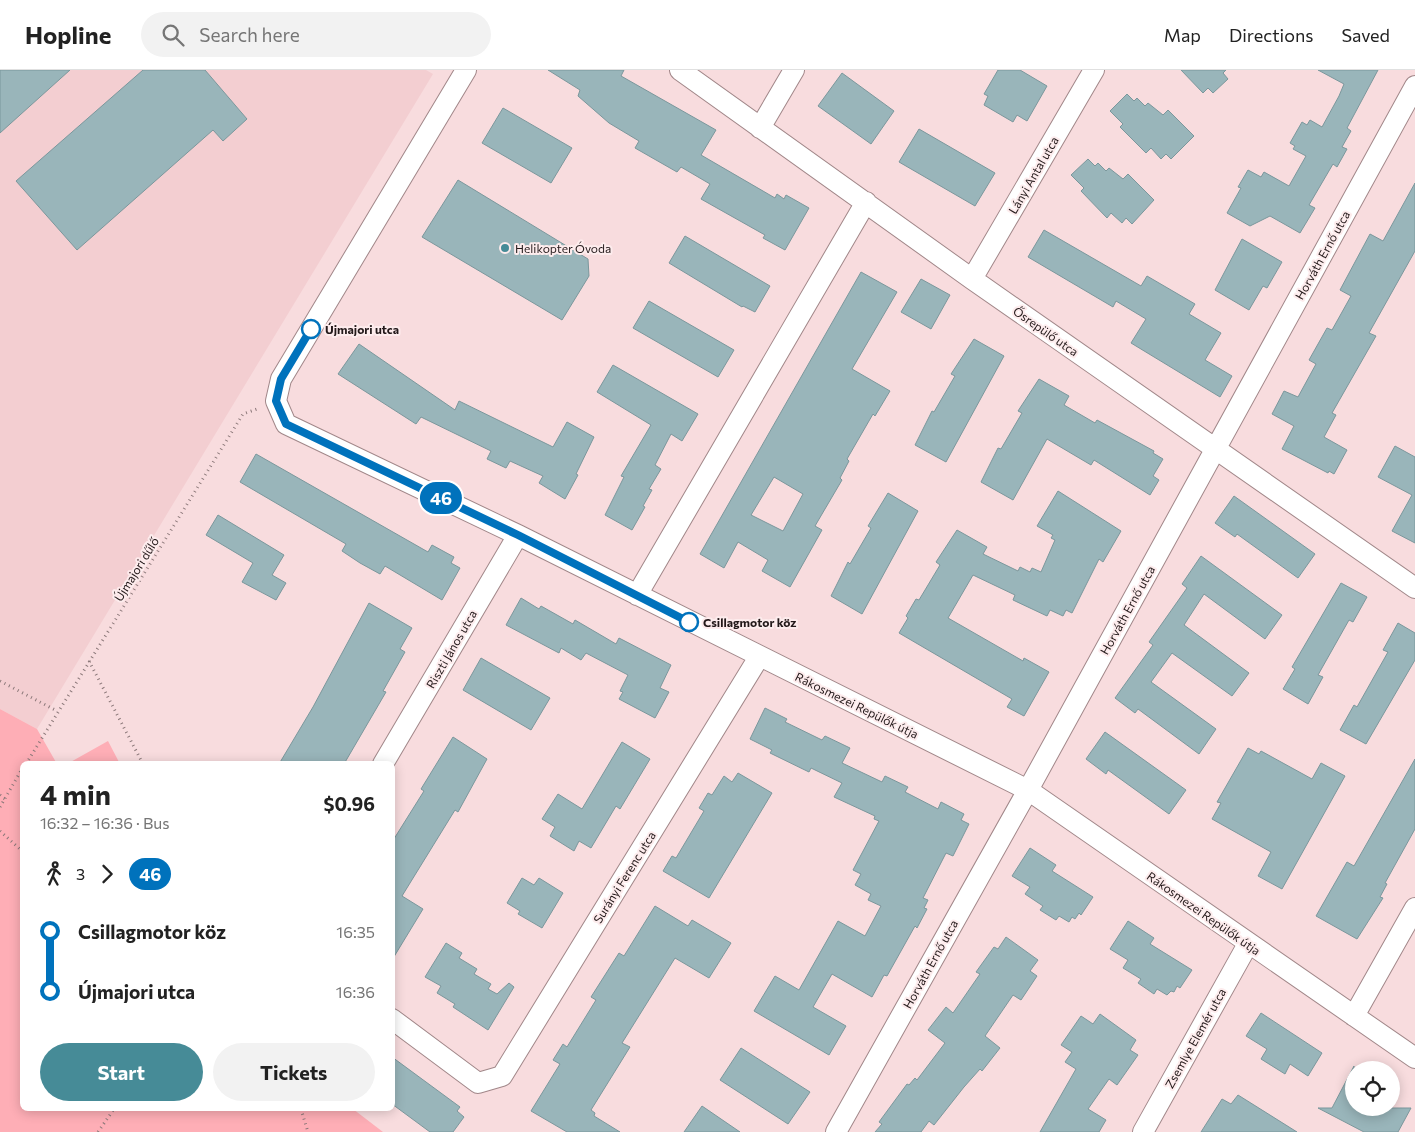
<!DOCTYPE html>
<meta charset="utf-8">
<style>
:root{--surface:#fff;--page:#f2f2f2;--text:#222;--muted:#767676;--line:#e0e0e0;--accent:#468b97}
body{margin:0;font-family:Commissioner,sans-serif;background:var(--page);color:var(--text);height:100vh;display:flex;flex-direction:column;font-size:19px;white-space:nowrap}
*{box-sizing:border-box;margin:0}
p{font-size:16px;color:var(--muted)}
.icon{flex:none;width:28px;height:28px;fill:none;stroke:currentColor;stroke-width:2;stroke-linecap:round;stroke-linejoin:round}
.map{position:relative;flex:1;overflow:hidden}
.details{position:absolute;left:20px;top:691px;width:375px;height:350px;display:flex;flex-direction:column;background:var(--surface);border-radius:8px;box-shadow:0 2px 12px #0003}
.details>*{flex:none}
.badge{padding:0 10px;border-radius:16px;font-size:18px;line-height:32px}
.tools{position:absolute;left:1345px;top:991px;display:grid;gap:10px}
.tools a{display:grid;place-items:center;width:55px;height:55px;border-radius:50%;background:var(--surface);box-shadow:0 2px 12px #0003;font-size:25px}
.map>.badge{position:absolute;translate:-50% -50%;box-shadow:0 0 0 2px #fff}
.legs{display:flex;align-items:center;gap:8px;height:55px;padding:0 20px;font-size:16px}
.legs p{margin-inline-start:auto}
.head{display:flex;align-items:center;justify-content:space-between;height:85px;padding:0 20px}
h1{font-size:28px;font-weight:700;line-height:38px}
.button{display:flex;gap:10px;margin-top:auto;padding:10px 20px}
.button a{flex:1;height:58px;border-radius:30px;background:var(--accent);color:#fff;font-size:20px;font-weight:700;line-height:58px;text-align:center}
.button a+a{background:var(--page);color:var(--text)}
ul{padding:0 20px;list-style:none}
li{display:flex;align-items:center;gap:18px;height:60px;font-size:19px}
li i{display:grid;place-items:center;width:8px;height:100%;margin:0 6px;background:currentColor}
li i::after{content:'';width:12px;height:12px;margin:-6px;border:4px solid;border-radius:50%;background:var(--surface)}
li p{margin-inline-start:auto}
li:first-child i{background:linear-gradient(#0000 50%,currentColor 0)}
li:last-child i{background:linear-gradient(currentColor 50%,#0000 0)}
header{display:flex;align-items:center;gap:30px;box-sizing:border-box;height:70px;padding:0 25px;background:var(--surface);border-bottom:1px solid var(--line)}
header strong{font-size:24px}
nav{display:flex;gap:28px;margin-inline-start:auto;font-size:18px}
.search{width:350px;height:45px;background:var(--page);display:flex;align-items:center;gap:12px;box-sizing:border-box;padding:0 18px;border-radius:28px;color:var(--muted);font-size:19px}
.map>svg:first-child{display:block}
.built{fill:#f3ced1}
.green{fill:#feaeb6}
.building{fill:#99b5ba;stroke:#7b979c;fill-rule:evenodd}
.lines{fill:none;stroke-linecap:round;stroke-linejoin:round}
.street-casing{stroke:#a18789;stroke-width:22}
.path{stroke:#8b7879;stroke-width:3;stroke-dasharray:1 4;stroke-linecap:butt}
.street{stroke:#fff;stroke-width:20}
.line-1-casing{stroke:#fff;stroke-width:11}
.line-1{stroke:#0072bc;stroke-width:8}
.poi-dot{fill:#468b97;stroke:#fdeced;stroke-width:2}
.stop-1-dot{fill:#fff;stroke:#0072bc;stroke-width:2.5}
.labels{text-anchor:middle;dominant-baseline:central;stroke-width:4;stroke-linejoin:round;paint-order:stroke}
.street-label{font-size:12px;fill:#23191a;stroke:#fdeced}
.poi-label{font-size:12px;fill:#23191a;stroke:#fdeced;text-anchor:start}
.stop-label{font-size:12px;font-weight:bold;fill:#23191a;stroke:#fdeced;text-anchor:start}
</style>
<header>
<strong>Hopline</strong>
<div class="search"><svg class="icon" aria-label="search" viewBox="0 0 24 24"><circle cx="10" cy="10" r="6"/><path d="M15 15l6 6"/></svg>Search here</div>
<nav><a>Map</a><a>Directions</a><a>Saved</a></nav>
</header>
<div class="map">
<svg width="1415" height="1062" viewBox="0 0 1415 1062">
<rect width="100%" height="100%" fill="#f8dcde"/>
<path class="built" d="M 0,0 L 426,0 L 433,4 L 37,659 L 0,639 Z"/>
<path class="green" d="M 0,639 L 37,659 L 57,694 L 22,694 L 22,1039 L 353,1039 L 383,1062 L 0,1062 Z
M 108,671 L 120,694 L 67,694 Z"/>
<path class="building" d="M 0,0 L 70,0 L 0,63 Z
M 143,0 L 205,0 L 247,49 L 223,71 L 213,60 L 77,180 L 16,111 Z
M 548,0 L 624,0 L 621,6 L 716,60 L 701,85 L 775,128 L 777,124 L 784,129 L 786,125 L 809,138 L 785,180 L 763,168 L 765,165 L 701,129 L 710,114 L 681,97 L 677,102 L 635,78 L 639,71 L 609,53 L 578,26 L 580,20 Z
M 998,0 L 1020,0 L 1047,16 L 1027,51 L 1017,45 L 1013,52 L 984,35 L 988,26 L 984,24 Z
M 1181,0 L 1226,0 L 1223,3 L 1228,9 L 1213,23 L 1208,18 L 1203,23 Z
M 1318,0 L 1378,0 L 1347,58 L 1351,61 L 1342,77 L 1347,79 L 1337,97 L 1333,94 L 1309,135 L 1315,138 L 1300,163 L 1270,146 L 1250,156 L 1227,143 L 1241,118 L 1238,117 L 1248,100 L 1261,107 L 1264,102 L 1289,116 L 1306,86 L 1293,79 L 1295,76 L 1290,73 L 1302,52 L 1307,55 L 1310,50 L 1322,57 L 1339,26 L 1344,14 Z
M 842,3 L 894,41 L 871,74 L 818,36 Z
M 1127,24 L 1134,31 L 1137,28 L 1145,36 L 1148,33 L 1163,45 L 1168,40 L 1194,66 L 1171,89 L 1166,84 L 1161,89 L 1151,78 L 1146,83 L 1120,57 L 1123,54 L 1110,41 Z
M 503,38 L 572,78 L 551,113 L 482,73 Z
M 919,59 L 995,103 L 975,136 L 899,92 Z
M 1088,89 L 1095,96 L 1098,93 L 1106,101 L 1109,98 L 1123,109 L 1128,104 L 1154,130 L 1132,154 L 1126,148 L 1122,153 L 1111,143 L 1107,148 L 1081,121 L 1084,118 L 1071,105 Z
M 458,110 L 588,189 L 589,206 L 562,250 L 422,167 Z
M 1415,113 L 1415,181 L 1369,263 L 1376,266 L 1332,343 L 1336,345 L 1324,367 L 1347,380 L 1334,404 L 1329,401 L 1328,403 L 1282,379 L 1294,356 L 1272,344 L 1284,321 L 1298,327 L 1316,294 L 1309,290 L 1327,258 L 1332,260 L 1351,226 L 1340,220 L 1370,164 L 1383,171 Z
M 1044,160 L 1141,216 L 1147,206 L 1195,234 L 1189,244 L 1221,263 L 1205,290 L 1232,306 L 1220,327 L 1131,273 L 1146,249 L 1116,231 L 1113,237 L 1028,187 Z
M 685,166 L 770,216 L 755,242 L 743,236 L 742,237 L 669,193 Z
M 1242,169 L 1282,192 L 1267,218 L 1263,216 L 1249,240 L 1215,220 Z
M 861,202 L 897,222 L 852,299 L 890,321 L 875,346 L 873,344 L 847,389 L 849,391 L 840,408 L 842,410 L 815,456 L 822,460 L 790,517 L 762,501 L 768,490 L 738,472 L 724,498 L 700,484 ZM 774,407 L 803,424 L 783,461 L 751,445 Z
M 921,209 L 950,225 L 931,259 L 901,242 Z
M 649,231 L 734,280 L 718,307 L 633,258 Z
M 974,269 L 1004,286 L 946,392 L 915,375 L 932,341 L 934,342 L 955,306 L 951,304 Z
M 359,274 L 455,340 L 459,331 L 553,377 L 567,352 L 594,367 L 576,404 L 578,405 L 565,429 L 539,413 L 543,406 L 510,391 L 506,398 L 487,389 L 491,381 L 421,347 L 416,354 L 338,304 Z
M 613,295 L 698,344 L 682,371 L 671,364 L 655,395 L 661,399 L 649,419 L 652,420 L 643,436 L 645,437 L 632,460 L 605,445 L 624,407 L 621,406 L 651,355 L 597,322 Z
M 1039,309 L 1069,326 L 1064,335 L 1095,353 L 1097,350 L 1154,381 L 1153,383 L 1163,389 L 1153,406 L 1159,410 L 1150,425 L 1094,390 L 1091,395 L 1047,369 L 1013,430 L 981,412 L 998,378 L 1001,379 L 1022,343 L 1018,341 Z
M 1395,376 L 1415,387 L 1415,473 L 1392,461 L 1412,425 L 1378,407 Z
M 256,384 L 428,482 L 432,475 L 454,487 L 451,493 L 460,498 L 442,530 L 385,496 L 380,504 L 360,493 L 342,481 L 346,474 L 240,412 Z
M 1058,421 L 1121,461 L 1103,492 L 1099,489 L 1072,543 L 1066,540 L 1063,546 L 1050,540 L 1047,546 L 1013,530 L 1015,525 L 973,505 L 948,548 L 1023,591 L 1024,588 L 1049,602 L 1024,646 L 1007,637 L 1012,629 L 899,563 L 908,548 L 906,546 L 916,529 L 919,530 L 940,495 L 936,492 L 957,460 L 987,477 L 983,484 L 1018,501 L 1020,497 L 1030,502 L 1032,498 L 1041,502 L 1055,470 L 1051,468 L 1053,465 L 1037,456 Z
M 888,423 L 918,441 L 862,544 L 831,526 L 848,492 L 850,494 L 871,458 L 868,456 Z
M 1234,426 L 1315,484 L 1298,508 L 1237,464 L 1235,467 L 1215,453 Z
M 218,445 L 284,485 L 272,505 L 286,513 L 276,530 L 242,512 L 253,493 L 206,465 Z
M 1201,486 L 1282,545 L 1265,569 L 1204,524 L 1184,555 L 1249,603 L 1232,626 L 1172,583 L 1151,612 L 1216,659 L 1199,684 L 1138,639 L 1135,643 L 1115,628 L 1153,575 L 1149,572 L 1187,518 L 1182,514 Z
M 1341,513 L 1367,527 L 1353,552 L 1349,550 L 1318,605 L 1323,607 L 1308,634 L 1283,619 L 1295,599 L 1292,597 Z
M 521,528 L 539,539 L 541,536 L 573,554 L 575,550 L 616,574 L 619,568 L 671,595 L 660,618 L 669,622 L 655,648 L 619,629 L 623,622 L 620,621 L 628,605 L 586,583 L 581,590 L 561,578 L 559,583 L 506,555 Z
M 369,533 L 412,558 L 400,579 L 405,582 L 383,621 L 386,622 L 344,694 L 279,694 L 313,637 Z
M 1398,553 L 1415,563 L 1415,590 L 1366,674 L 1340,660 L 1354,635 L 1357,637 L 1388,582 L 1383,580 Z
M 481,588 L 550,628 L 531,660 L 463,620 Z
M 765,638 L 787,649 L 785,652 L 822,670 L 825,666 L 850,678 L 842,693 L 882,712 L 885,706 L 908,717 L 905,722 L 938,739 L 941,732 L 964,744 L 961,750 L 969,754 L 953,786 L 946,783 L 923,828 L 928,830 L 924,838 L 927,839 L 917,858 L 915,856 L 887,906 L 884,905 L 872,927 L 832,904 L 813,937 L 846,956 L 829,985 L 754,941 L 775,906 L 799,920 L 838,851 L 865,866 L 881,836 L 868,830 L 871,824 L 855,815 L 861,804 L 853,800 L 879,751 L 874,749 L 875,746 L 834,727 L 842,713 L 811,698 L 809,702 L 770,683 L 772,680 L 750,669 Z
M 1105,662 L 1186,720 L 1169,744 L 1108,700 L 1106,704 L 1086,689 Z
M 453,667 L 487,689 L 458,742 L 455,740 L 402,826 L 423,839 L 392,890 L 392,772 L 424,721 L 421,719 Z
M 622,672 L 650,689 L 620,739 L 616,736 L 591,778 L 579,771 L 574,781 L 550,766 L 555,757 L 542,749 L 558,724 L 582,739 Z
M 1248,678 L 1259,684 L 1261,681 L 1312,709 L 1321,693 L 1345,706 L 1282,819 L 1258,806 L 1271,782 L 1212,749 L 1221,733 L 1217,732 Z
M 1415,689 L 1415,759 L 1385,813 L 1387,814 L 1380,827 L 1383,828 L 1357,869 L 1316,846 L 1347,792 L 1354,796 Z
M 738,703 L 772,723 L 709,828 L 663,801 L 672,786 L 676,788 L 704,741 L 699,738 L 708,723 L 712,725 L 724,706 L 732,712 Z
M 1030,778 L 1056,795 L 1052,801 L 1093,827 L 1081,845 L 1079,843 L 1075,849 L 1072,847 L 1069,852 L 1059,846 L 1056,850 L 1040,840 L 1043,836 L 1025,824 L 1030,817 L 1012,806 Z
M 522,808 L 534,815 L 539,808 L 563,823 L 542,858 L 518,844 L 520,841 L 507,833 Z
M 655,836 L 688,856 L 692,850 L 731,873 L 709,908 L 675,888 L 622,973 L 630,977 L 591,1040 L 595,1043 L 594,1046 L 620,1062 L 567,1062 L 531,1041 L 560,994 L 553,990 L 563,974 L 567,977 L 596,930 L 591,927 L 619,883 L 624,886 Z
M 1128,851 L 1154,868 L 1150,874 L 1192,900 L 1180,918 L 1177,916 L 1174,922 L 1171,921 L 1167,925 L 1157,919 L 1154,924 L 1138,913 L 1141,909 L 1123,898 L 1128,890 L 1110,879 Z
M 1006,867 L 1038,890 L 1030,901 L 1037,906 L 1021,930 L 1013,925 L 985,966 L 1000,978 L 982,1001 L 980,999 L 964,1017 L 934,1055 L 929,1051 L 921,1062 L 875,1062 L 882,1054 L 879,1052 L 907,1014 L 909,1015 L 915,1008 L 917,1010 L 945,973 L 928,960 L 946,937 L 953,943 L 980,904 L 976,902 L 994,877 L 998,879 Z
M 446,873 L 462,883 L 459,888 L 477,899 L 474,904 L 491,914 L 488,919 L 497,924 L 509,913 L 514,917 L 488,960 L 453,937 L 455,934 L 437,923 L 441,916 L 425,907 Z
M 1261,943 L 1322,983 L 1308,1006 L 1290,994 L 1285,1004 L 1261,989 L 1267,979 L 1246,966 Z
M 1100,944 L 1136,970 L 1130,980 L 1138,985 L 1117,1015 L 1109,1009 L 1088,1039 L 1106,1050 L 1099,1062 L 1040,1062 L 1076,999 L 1065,992 L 1072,982 L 1061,975 L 1081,946 L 1093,954 Z
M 741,978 L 810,1022 L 788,1054 L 720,1010 Z
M 392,987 L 460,1037 L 457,1041 L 464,1047 L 453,1062 L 430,1062 L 392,1034 Z
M 1354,996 L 1354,1038 L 1411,1038 L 1398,1062 L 1364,1062 L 1318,1038 L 1332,1038 Z
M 1238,1025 L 1297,1062 L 1201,1062 L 1222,1029 L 1231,1034 Z
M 702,1036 L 740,1062 L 684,1062 Z"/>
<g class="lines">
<defs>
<path id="street" d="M 466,0 L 281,309 L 276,331 L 286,354 L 518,465 L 1028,720 L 1415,988
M 680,0 L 972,209 L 1415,518
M 760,58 L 794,0
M 972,209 L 1094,0
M 637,525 L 866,132
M 383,694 L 518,465
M 1354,946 L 1415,838
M 392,949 L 478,1013 L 502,1006 L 759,587
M 836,1062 L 1028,720 L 1415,16
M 1143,1062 L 1248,874"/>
</defs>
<use href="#street" class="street-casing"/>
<path class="path" d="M 89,591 L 143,694
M 0,611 L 57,641
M 26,694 L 243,344 L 257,339
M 0,725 L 5,729
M 0,737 L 22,699
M 0,761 L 22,781
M 301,1039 L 308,1062
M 98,1062 L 114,1039"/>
<use href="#street" class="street"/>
</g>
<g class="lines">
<defs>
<path id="line-1" d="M 311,259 L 281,309 L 276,331 L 286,354 L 518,465 L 689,552"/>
</defs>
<use href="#line-1" class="line-1-casing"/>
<use href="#line-1" class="line-1"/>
</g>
<circle class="poi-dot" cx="505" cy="178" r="5"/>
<g class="stop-1-dot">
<circle cx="311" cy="259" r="9"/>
<circle cx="689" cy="552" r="9"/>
</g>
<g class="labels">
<g class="street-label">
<text transform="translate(1033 105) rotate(-60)">Lányi Antal utca</text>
<text transform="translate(1322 185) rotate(-61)">Horváth Ernő utca</text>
<text transform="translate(1046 261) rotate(35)">Ősrepülő utca</text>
<text transform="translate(136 499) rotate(-58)">Újmajori dűlő</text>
<text transform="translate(1127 540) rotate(-61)">Horváth Ernő utca</text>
<text transform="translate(451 579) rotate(-60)">Riszti János utca</text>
<text transform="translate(857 635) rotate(26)">Rákosmezei Repülők útja</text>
<text transform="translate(624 807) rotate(-58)">Surányi Ferenc utca</text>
<text transform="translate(1204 843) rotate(35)">Rákosmezei Repülők útja</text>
<text transform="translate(930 894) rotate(-61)">Horváth Ernő utca</text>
<text transform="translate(1195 968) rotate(-61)">Zsemlye Elemér utca</text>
</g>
<g class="poi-label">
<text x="515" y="178">Helikopter Óvoda</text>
</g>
<g class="stop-label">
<text x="325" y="259">Újmajori utca</text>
<text x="703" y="552">Csillagmotor köz</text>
</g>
</g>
</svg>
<div class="tools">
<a><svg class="icon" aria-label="locate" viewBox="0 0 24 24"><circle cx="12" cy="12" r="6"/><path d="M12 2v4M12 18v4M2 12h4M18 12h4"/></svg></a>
</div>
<b class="badge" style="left:441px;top:428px;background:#0072bc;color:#fff">46</b>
<section class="details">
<div class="head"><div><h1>4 min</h1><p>16:32 – 16:36 · Bus</p></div><b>$0.96</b></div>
<div class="legs"><svg class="icon" aria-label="walk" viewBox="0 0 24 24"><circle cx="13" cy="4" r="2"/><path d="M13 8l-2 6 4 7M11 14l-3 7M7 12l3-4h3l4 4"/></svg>3<svg class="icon" aria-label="forward" viewBox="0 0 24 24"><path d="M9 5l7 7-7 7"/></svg><b class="badge" style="background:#0072bc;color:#fff">46</b></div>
<ul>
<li><i style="color:#0072bc"></i><b>Csillagmotor köz</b><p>16:35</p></li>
<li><i style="color:#0072bc"></i><b>Újmajori utca</b><p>16:36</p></li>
</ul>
<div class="button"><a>Start</a><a>Tickets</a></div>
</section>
</div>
